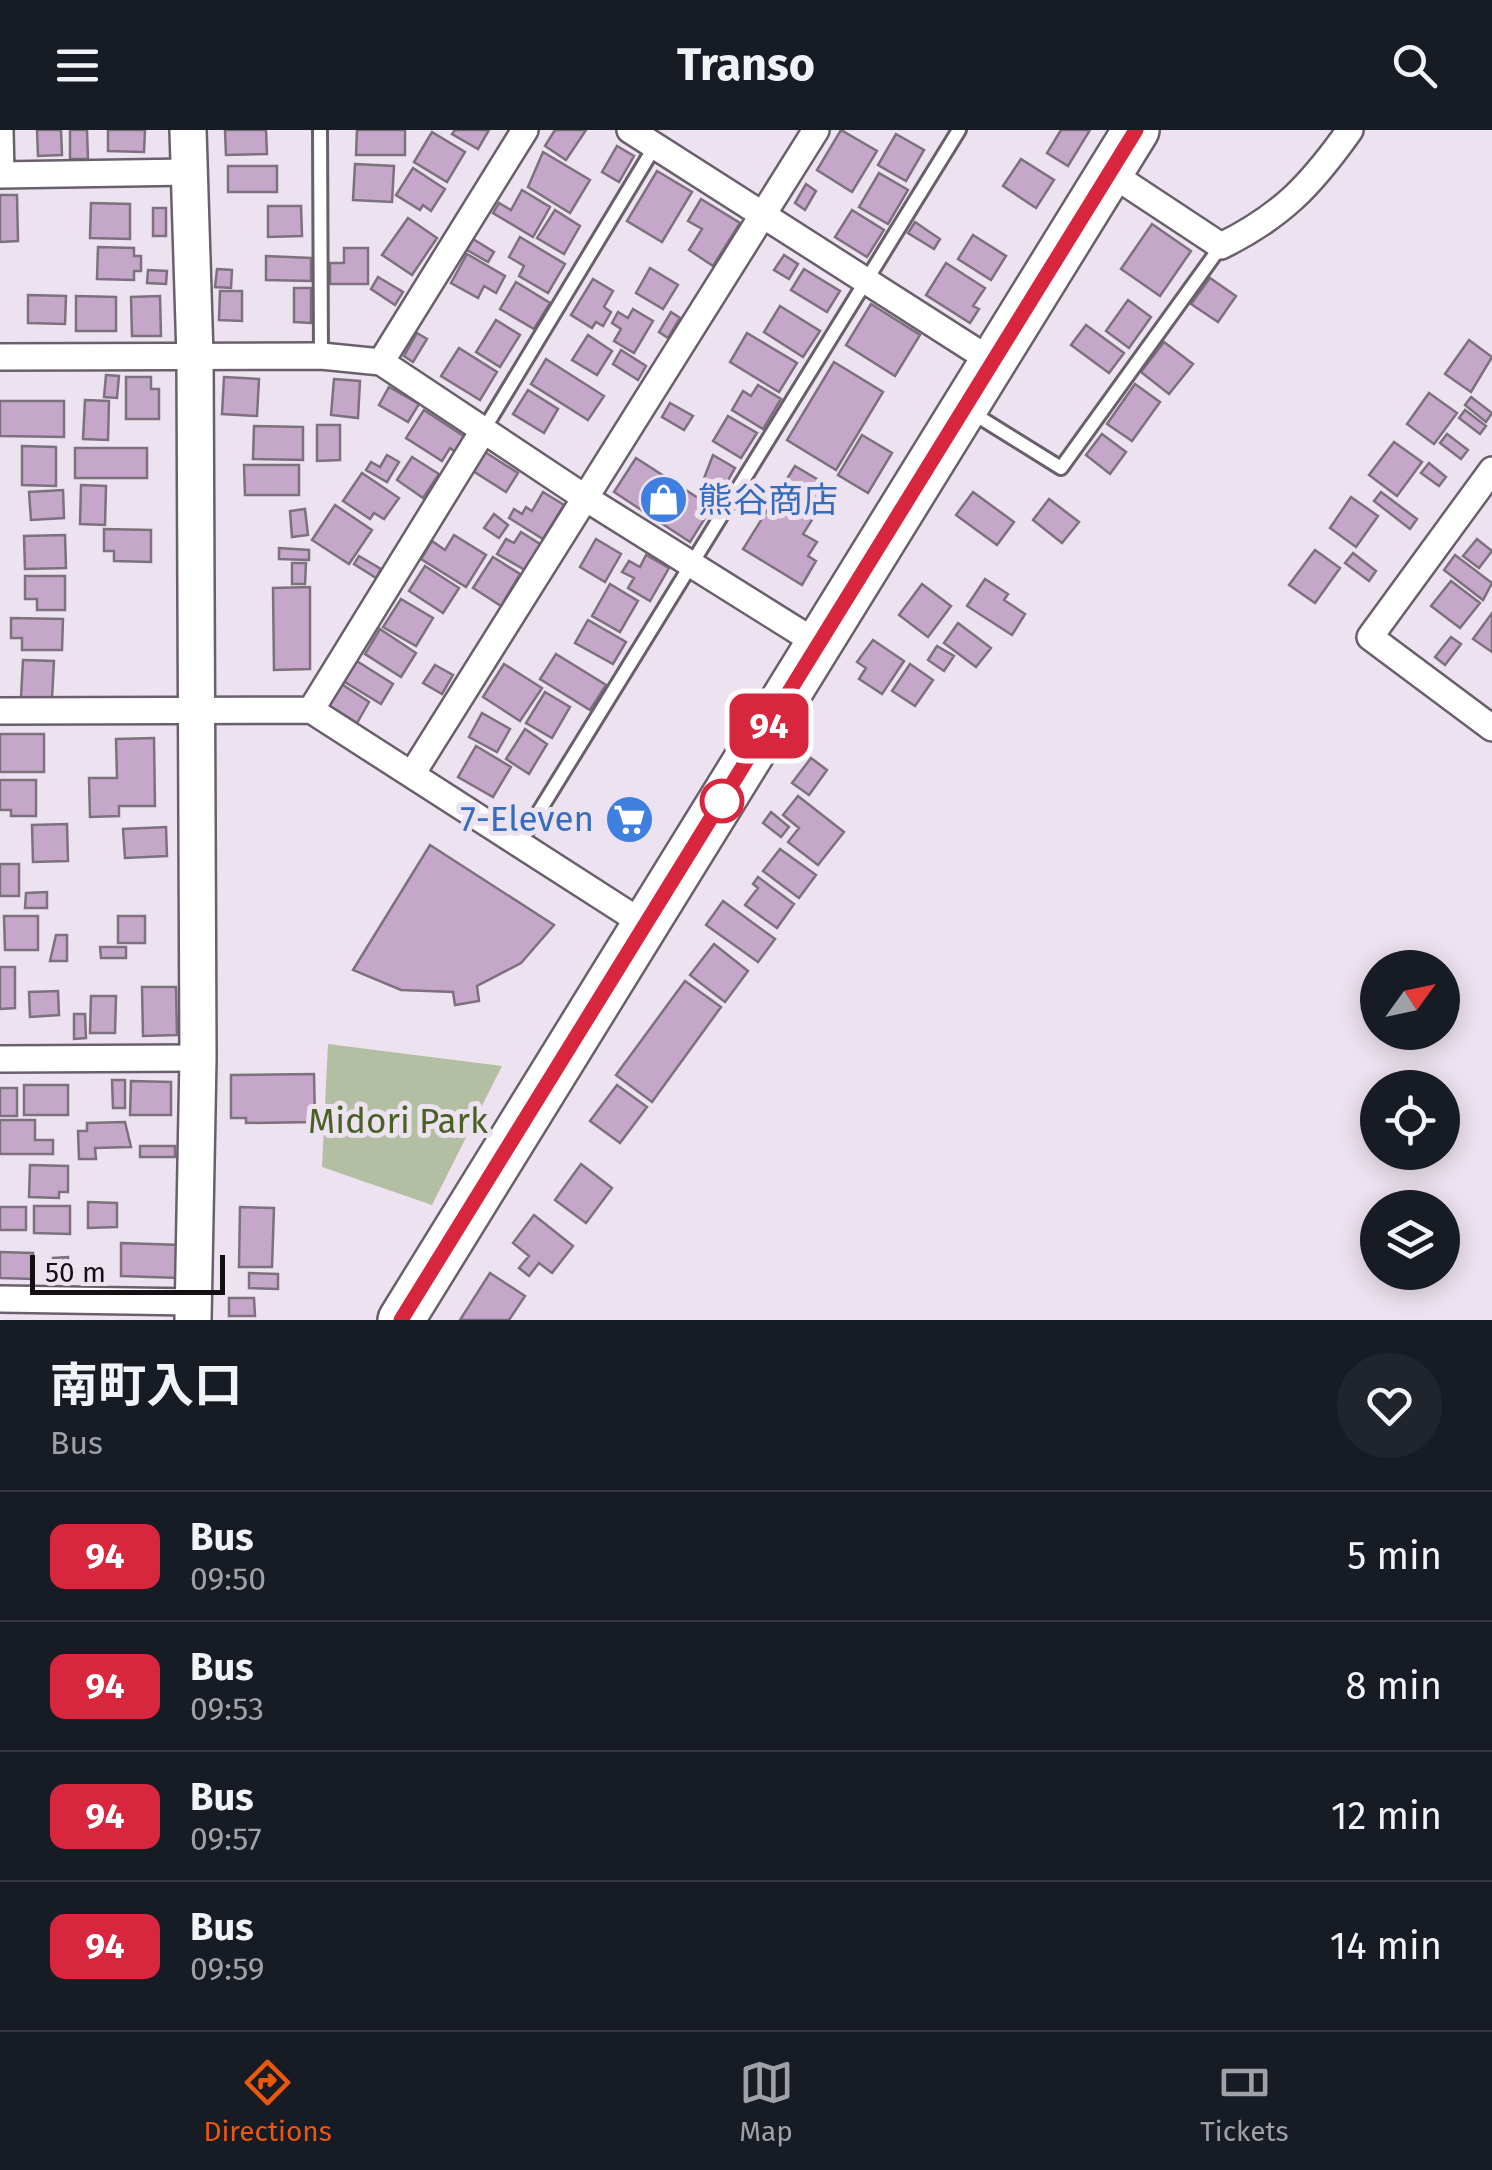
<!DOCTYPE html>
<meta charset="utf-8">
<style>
:root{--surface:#171b24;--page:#20242c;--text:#f1f3f6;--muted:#9ea1a6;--line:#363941;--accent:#ea580c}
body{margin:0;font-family:"Fira Sans","Noto Sans JP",sans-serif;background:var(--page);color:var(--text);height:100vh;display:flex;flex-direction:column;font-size:38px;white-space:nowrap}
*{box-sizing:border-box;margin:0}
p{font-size:32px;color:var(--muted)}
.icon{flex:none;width:55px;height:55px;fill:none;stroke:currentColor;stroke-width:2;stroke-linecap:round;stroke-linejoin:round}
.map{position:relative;height:1190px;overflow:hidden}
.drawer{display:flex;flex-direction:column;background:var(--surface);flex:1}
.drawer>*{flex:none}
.badge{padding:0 20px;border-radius:15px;font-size:35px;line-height:65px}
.needle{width:65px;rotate:57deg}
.tools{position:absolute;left:1360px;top:820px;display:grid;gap:20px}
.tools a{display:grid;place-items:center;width:100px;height:100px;border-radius:50%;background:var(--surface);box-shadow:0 5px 25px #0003;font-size:50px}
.scale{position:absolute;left:30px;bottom:25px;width:195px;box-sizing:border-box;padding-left:10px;border:5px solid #130f13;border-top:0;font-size:28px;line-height:35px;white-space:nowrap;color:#130f13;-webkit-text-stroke:8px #ede2ef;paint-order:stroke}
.map>.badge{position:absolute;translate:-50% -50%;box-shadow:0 0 0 5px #fff}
.round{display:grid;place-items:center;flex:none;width:105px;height:105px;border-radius:52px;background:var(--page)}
.overview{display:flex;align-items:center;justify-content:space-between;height:170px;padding:0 50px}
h1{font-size:48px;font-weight:700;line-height:75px}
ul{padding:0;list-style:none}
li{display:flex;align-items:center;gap:30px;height:130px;padding:0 50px;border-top:2px solid var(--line)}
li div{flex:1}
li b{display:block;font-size:38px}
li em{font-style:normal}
li .badge{min-width:110px;font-weight:700;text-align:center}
header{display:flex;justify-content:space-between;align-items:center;height:130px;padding:0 50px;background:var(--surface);font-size:45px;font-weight:700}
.dock{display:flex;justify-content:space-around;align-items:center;height:140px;border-top:2px solid var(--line);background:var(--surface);font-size:28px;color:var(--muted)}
.dock a{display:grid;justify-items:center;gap:5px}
.dock .current{color:var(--accent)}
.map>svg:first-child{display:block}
.green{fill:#b2bfa2}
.building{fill:#c5a7ca;stroke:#7c717d;stroke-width:2.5}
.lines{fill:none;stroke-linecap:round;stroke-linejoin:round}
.lane-casing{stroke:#6a606c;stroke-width:18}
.street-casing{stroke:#6a606c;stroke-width:30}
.secondary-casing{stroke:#6a606c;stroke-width:40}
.highway-casing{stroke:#6a606c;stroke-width:50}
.lane{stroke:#fff;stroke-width:12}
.street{stroke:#fff;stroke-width:25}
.secondary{stroke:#fff;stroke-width:35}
.highway{stroke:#fff;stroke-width:45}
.line-casing{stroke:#fff;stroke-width:22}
.line{stroke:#d7263d;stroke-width:15}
.stop-dot{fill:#fff;stroke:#d7263d;stroke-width:5}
.labels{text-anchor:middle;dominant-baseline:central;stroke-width:10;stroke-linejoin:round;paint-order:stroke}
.shop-label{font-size:35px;fill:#366cbe;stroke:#ede2ef;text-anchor:start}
.park-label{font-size:35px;fill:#4a6126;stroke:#ede2ef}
</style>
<header><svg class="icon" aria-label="menu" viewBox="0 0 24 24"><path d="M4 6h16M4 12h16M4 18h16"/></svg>Transo<svg class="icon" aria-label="search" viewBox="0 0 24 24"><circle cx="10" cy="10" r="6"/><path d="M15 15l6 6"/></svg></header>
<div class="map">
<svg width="1492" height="1190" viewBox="0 0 1492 1190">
<rect width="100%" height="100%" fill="#ede2ef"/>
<path class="green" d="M 328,914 L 502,936 L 432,1075 L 322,1037 Z"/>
<path class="building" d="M 37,0 L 61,0 L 62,25 L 38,26 Z
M 70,0 L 87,0 L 88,29 L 70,29 Z
M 108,0 L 145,0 L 144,22 L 108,21 Z
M 225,0 L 266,0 L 267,24 L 226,25 Z
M 357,0 L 405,0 L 405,25 L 356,25 Z
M 455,0 L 489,0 L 478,19 L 452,4 Z
M 555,0 L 586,0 L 566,30 L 545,16 Z
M 841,0 L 877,21 L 852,62 L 817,40 Z
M 1061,0 L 1090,0 L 1068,36 L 1047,23 Z
M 432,2 L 465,22 L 447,52 L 414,32 Z
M 896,4 L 924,20 L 906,51 L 878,35 Z
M 617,16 L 634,26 L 619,52 L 602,42 Z
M 543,22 L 590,50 L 570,83 L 528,57 Z
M 1021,29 L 1054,50 L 1036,78 L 1003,56 Z
M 355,34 L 394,36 L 392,72 L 353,70 Z
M 228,36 L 277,36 L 277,62 L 228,62 Z
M 413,38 L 445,59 L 431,81 L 423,75 L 420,80 L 396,65 Z
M 657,41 L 692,62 L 662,112 L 627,91 Z
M 879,43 L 908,60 L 888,94 L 859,77 Z
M 806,54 L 816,61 L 805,80 L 795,73 Z
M 522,60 L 550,77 L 533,107 L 493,83 L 499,73 L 511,80 Z
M 0,65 L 17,65 L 18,111 L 0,112 Z
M 701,69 L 740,93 L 713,136 L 689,120 L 702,99 L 688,91 Z
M 91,73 L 130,74 L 130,109 L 90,108 Z
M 268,76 L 301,76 L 302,106 L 268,107 Z
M 153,78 L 166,78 L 166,106 L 153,106 Z
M 555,80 L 580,96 L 564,124 L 537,108 Z
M 852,80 L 884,100 L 867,127 L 835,107 Z
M 408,88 L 437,108 L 412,145 L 382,125 Z
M 915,92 L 940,109 L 934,119 L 908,103 Z
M 1152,94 L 1191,121 L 1160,166 L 1121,139 Z
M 973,105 L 1006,126 L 991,150 L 958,129 Z
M 520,107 L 565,134 L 548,163 L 519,146 L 524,136 L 509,127 Z
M 473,109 L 494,122 L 488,132 L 467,120 Z
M 98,117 L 134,118 L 134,126 L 141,126 L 141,141 L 134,141 L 134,150 L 97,149 Z
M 344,118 L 368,118 L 368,154 L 330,154 L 330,133 L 344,133 Z
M 467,124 L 505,146 L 496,163 L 484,156 L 478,168 L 451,153 Z
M 784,125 L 798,134 L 789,149 L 774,140 Z
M 266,126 L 311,128 L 311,151 L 266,150 Z
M 946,133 L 985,158 L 973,176 L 979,179 L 970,193 L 926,165 Z
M 650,138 L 678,155 L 663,179 L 636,163 Z
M 217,139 L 232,140 L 231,158 L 215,157 Z
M 804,139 L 840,161 L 827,182 L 791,160 Z
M 148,140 L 167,141 L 166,154 L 147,153 Z
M 378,147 L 403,162 L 395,175 L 371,159 Z
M 1210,148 L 1236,166 L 1218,192 L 1191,174 Z
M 593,149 L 613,161 L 604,177 L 611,182 L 603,196 L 596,192 L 592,198 L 571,185 Z
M 516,152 L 550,173 L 534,199 L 500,179 Z
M 294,158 L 311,158 L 311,193 L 294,192 Z
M 220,161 L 242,161 L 242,191 L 219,190 Z
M 28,165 L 66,166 L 65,194 L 28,193 Z
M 76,166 L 116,167 L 116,201 L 76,201 Z
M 160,166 L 161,206 L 132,206 L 131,167 Z
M 1128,170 L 1151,187 L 1129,218 L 1106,201 Z
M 871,174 L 920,205 L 895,246 L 846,215 Z
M 780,176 L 820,201 L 803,227 L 764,202 Z
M 633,179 L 653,191 L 634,223 L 614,211 L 621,199 L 612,193 L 618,182 L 628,188 Z
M 671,182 L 680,188 L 668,208 L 659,202 Z
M 496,190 L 520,205 L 500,237 L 476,222 Z
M 1086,195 L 1124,223 L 1109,243 L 1071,215 Z
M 417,203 L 427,209 L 413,232 L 404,226 Z
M 747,203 L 797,233 L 779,262 L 730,232 Z
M 588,205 L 612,221 L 597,245 L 572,230 Z
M 1469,210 L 1492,227 L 1471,262 L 1445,244 Z
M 1164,212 L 1193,234 L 1169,264 L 1141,242 Z
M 459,218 L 497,242 L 480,270 L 441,246 Z
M 621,220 L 646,236 L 638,250 L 613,234 Z
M 546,229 L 604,266 L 588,290 L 531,254 Z
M 834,232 L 883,262 L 836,340 L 787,310 Z
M 106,245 L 119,246 L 117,268 L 104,267 Z
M 126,247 L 151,247 L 151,259 L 159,259 L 159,289 L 126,289 Z
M 224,247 L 259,249 L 257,286 L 222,284 Z
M 334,249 L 360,251 L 358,288 L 331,285 Z
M 1135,254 L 1160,272 L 1132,311 L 1107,294 Z
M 758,255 L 781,269 L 763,299 L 732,280 L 743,261 L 751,266 Z
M 389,257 L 419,274 L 408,292 L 379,275 Z
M 528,260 L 558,279 L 544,303 L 513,284 Z
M 1429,263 L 1457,283 L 1434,314 L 1407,294 Z
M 1471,267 L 1492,283 L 1486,292 L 1465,275 Z
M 85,270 L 109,271 L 108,310 L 83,309 Z
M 0,271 L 64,271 L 64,307 L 0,306 Z
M 670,273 L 693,286 L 684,300 L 662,287 Z
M 424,280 L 468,309 L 458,324 L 450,318 L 442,331 L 406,308 Z
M 1465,280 L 1486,296 L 1480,304 L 1459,288 Z
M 728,286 L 757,303 L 741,328 L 713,311 Z
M 317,295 L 340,295 L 340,330 L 317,331 Z
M 254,296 L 303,297 L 303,330 L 253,329 Z
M 1102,304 L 1126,322 L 1110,344 L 1086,325 Z
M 1447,304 L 1468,320 L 1461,329 L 1440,313 Z
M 862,305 L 892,323 L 868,363 L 838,345 Z
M 1394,312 L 1422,332 L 1397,366 L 1369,345 Z
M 22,316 L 56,317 L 56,356 L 22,355 Z
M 75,318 L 147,318 L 147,348 L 75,348 Z
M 485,322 L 518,343 L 506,362 L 473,341 Z
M 387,325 L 399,332 L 387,352 L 366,340 L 371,332 L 380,337 Z
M 713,325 L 735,338 L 719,366 L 701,356 Z
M 412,327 L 439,344 L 423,368 L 397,350 Z
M 636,328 L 712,377 L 690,412 L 614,362 Z
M 1429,333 L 1446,347 L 1439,356 L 1421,343 Z
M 244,335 L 299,335 L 299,365 L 245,365 Z
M 795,336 L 832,358 L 803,404 L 817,412 L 808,426 L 816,431 L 802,455 L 743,419 Z
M 362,343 L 399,368 L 384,389 L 374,383 L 370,389 L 343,371 Z
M 81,355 L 106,356 L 105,395 L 80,394 Z
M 63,360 L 64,388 L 31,390 L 29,362 Z
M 543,362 L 564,375 L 543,409 L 509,388 L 514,379 L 522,384 L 526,377 L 532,381 Z
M 973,362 L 1014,392 L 997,415 L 956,385 Z
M 1381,362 L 1417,389 L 1410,399 L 1374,371 Z
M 1351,367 L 1378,386 L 1356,417 L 1330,398 Z
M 1049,369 L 1079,392 L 1062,413 L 1033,390 Z
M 335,375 L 372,400 L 349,434 L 312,410 Z
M 305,379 L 308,405 L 292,407 L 290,381 Z
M 494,384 L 508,395 L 499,408 L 484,398 Z
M 104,399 L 151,400 L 151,432 L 114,431 L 114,421 L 104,421 Z
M 521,402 L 540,414 L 525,440 L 497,424 L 506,409 L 514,413 Z
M 65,405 L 66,438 L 25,439 L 24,406 Z
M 454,405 L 486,425 L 466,457 L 421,429 L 432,411 L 445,420 Z
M 596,409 L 621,424 L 605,452 L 580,437 Z
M 1477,409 L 1492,421 L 1479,438 L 1463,426 Z
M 279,418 L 309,420 L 309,430 L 279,429 Z
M 1315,420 L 1340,438 L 1315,473 L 1289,455 Z
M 1353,423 L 1376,441 L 1369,451 L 1345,433 Z
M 646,425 L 669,438 L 650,471 L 628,458 L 634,448 L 622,442 L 629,431 L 640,437 Z
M 1455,425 L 1492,453 L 1483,470 L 1444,440 Z
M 359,426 L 381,439 L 376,448 L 354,434 Z
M 493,427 L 520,444 L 501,476 L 473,458 Z
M 292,433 L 306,433 L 305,454 L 292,454 Z
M 425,436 L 459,458 L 443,483 L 409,461 Z
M 25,446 L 65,446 L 65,480 L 37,480 L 37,469 L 25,469 Z
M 985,449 L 1008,464 L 1004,470 L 1025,484 L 1012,505 L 967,476 Z
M 1451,451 L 1480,473 L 1460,498 L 1431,476 Z
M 610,454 L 638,471 L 620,502 L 592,486 Z
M 922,454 L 951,476 L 928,507 L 899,485 Z
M 310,457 L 310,539 L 274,540 L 273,458 Z
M 401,469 L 433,488 L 416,516 L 383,497 Z
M 1492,483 L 1492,522 L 1473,509 Z
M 11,488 L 63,489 L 62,520 L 22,520 L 22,508 L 11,508 Z
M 588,490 L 626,512 L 613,534 L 575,513 Z
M 958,493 L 991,518 L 976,537 L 944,513 Z
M 380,499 L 416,523 L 401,547 L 365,524 Z
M 1451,507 L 1461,514 L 1445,535 L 1435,527 Z
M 873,510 L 904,531 L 882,564 L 859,549 L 866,538 L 857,532 Z
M 937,516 L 954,526 L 944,541 L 928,530 Z
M 556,524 L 606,555 L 590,580 L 540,549 Z
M 352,528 L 393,554 L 381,574 L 340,549 Z
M 23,530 L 54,531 L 52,568 L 21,567 Z
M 504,534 L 542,558 L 520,591 L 483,567 Z
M 910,534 L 933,550 L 915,576 L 892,561 Z
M 435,535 L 453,545 L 442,564 L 423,553 Z
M 340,553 L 369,572 L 357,593 L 327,574 Z
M 545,562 L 570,577 L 552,608 L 526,593 Z
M 482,583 L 510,599 L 497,622 L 469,607 Z
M 525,599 L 547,614 L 529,644 L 506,629 Z
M 0,604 L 44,604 L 44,642 L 0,642 Z
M 154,608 L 155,676 L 119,676 L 119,686 L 90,687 L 89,648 L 117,648 L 116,609 Z
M 476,616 L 511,637 L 493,667 L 458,647 Z
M 811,628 L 827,640 L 809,665 L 792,653 Z
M 0,650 L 36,650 L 36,686 L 11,686 L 11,680 L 0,680 Z
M 798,666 L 844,702 L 818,735 L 788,712 L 799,698 L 783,685 Z
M 771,682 L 789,697 L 781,707 L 763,693 Z
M 67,694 L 68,731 L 33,732 L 32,695 Z
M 166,697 L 167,726 L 125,728 L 123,699 Z
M 430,715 L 554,795 L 521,833 L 477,856 L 479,871 L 455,875 L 453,862 L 401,860 L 353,840 Z
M 780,719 L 816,745 L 799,768 L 763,741 Z
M 0,734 L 19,734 L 19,766 L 0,766 Z
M 758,747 L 794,774 L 777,798 L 745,775 L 758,758 L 753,754 Z
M 47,762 L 47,778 L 25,778 L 26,763 Z
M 723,771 L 775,809 L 758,832 L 706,795 Z
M 4,786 L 38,786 L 38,820 L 5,820 Z
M 118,786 L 145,786 L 145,813 L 118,813 Z
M 56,805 L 67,805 L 67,831 L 50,831 Z
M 714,814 L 748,841 L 725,872 L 690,845 Z
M 100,817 L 126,817 L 126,828 L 101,828 Z
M 0,837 L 15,837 L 15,878 L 0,879 Z
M 685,851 L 721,877 L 652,972 L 616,945 Z
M 142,857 L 176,857 L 177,905 L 143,906 Z
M 58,861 L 59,885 L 30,887 L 29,862 Z
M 91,866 L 116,866 L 115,903 L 90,903 Z
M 74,884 L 85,884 L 86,908 L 74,909 Z
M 314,944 L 315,992 L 246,993 L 246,988 L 231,988 L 231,945 Z
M 112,950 L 125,950 L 125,978 L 113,978 Z
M 131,951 L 171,952 L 171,985 L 130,985 Z
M 24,955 L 68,955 L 68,985 L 24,985 Z
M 617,955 L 647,977 L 620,1013 L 590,991 Z
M 0,958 L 17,958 L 17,986 L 0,986 Z
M 0,990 L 35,990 L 35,1010 L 53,1010 L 53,1024 L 0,1024 Z
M 125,992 L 131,1017 L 95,1018 L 96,1029 L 79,1029 L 78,1001 L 87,1001 L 87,993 Z
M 140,1016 L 175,1016 L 175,1027 L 140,1027 Z
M 581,1034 L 612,1058 L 586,1093 L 555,1070 Z
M 30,1035 L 68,1036 L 68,1062 L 59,1062 L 59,1068 L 29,1067 Z
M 88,1072 L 117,1073 L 117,1097 L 88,1098 Z
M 34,1076 L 70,1076 L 70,1104 L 34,1103 Z
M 0,1077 L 26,1077 L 26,1100 L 0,1100 Z
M 240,1077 L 274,1078 L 272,1137 L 239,1137 Z
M 534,1085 L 573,1116 L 552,1143 L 539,1133 L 529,1146 L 519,1138 L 529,1126 L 513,1113 Z
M 121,1113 L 181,1115 L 180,1148 L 121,1146 Z
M 0,1122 L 33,1123 L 33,1149 L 0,1148 Z
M 68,1127 L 69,1151 L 53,1151 L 53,1128 Z
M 249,1143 L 278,1144 L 278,1159 L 249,1158 Z
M 490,1143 L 525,1166 L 509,1190 L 460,1190 Z
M 229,1168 L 254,1168 L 255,1186 L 229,1186 Z"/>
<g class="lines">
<defs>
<path id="lane" d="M 320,0 L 321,226
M 971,282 L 1061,338 L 1221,116
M 483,301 L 655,16
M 519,714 L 959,0"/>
<path id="street" d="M 0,0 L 1,45
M 630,0 L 993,232
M 1109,42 L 1221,116 C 1282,86 1311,55 1350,0
M 0,45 L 189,42
M 0,227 L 321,226 L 381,232 L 587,369 L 820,515
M 381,232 L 525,0
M 1492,340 L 1370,507 L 1492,598
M 311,580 L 483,301
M 0,581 L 311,580 L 644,794
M 412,644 L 816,0
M 0,929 L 198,928
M 0,1169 L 193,1172"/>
<path id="secondary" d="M 188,0 L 195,227 L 198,928 L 193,1190"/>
<path id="highway" d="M 401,1190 L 1136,0"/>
</defs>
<use href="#lane" class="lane-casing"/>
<use href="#street" class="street-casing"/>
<use href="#secondary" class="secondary-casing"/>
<use href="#highway" class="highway-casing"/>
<use href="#lane" class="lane"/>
<use href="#street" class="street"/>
<use href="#secondary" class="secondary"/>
<use href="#highway" class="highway"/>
</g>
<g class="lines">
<defs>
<path id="line" d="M 401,1190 L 1136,0"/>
</defs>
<use href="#line" class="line-casing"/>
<use href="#line" class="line"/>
</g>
<defs>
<symbol id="shop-disc" viewBox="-11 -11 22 22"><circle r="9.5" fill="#3f7fe0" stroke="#ede2ef"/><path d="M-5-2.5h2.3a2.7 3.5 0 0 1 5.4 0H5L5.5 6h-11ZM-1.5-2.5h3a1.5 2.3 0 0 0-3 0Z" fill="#fff"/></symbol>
<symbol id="supermarket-disc" viewBox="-11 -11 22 22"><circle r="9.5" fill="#3f7fe0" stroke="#ede2ef"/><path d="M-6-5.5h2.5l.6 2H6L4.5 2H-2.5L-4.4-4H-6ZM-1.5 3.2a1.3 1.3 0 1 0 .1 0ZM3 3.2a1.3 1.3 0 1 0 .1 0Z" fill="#fff"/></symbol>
</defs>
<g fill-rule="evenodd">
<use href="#shop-disc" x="636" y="342" width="55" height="55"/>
<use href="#supermarket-disc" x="602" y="662" width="55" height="55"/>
</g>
<circle class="stop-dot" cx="722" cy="671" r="20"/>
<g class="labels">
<g class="shop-label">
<text x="698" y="370">熊谷商店</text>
<text x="594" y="689" text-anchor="end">7-Eleven</text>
</g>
<g class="park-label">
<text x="398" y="991">Midori Park</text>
</g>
</g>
</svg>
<div class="tools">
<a><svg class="needle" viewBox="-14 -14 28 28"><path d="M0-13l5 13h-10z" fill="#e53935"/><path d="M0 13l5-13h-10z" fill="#9ea1a6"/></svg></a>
<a><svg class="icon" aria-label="locate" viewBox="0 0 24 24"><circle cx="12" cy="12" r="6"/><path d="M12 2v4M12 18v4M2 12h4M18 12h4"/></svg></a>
<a><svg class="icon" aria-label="layers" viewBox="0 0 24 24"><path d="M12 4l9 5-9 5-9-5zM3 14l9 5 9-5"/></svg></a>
</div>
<div class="scale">50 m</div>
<b class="badge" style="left:769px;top:596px;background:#d7263d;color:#fff">94</b>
</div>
<section class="drawer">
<div class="overview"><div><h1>南町入口</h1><p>Bus</p></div><a class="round"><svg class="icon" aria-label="heart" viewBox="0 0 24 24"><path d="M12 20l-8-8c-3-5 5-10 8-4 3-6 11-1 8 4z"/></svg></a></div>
<ul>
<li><span class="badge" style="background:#d7263d;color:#fff">94</span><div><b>Bus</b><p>09:50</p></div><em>5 min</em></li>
<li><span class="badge" style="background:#d7263d;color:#fff">94</span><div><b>Bus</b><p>09:53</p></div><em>8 min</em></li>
<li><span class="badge" style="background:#d7263d;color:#fff">94</span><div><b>Bus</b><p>09:57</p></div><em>12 min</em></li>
<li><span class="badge" style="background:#d7263d;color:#fff">94</span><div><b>Bus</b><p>09:59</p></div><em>14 min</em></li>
</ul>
</section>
<nav class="dock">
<a class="current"><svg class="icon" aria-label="directions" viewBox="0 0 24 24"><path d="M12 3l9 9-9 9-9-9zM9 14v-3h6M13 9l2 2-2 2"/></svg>Directions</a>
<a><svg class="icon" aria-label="map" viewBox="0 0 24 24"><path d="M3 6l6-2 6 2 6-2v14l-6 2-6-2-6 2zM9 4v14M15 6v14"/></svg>Map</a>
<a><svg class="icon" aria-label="tickets" viewBox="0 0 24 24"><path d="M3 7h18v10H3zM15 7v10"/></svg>Tickets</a>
</nav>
